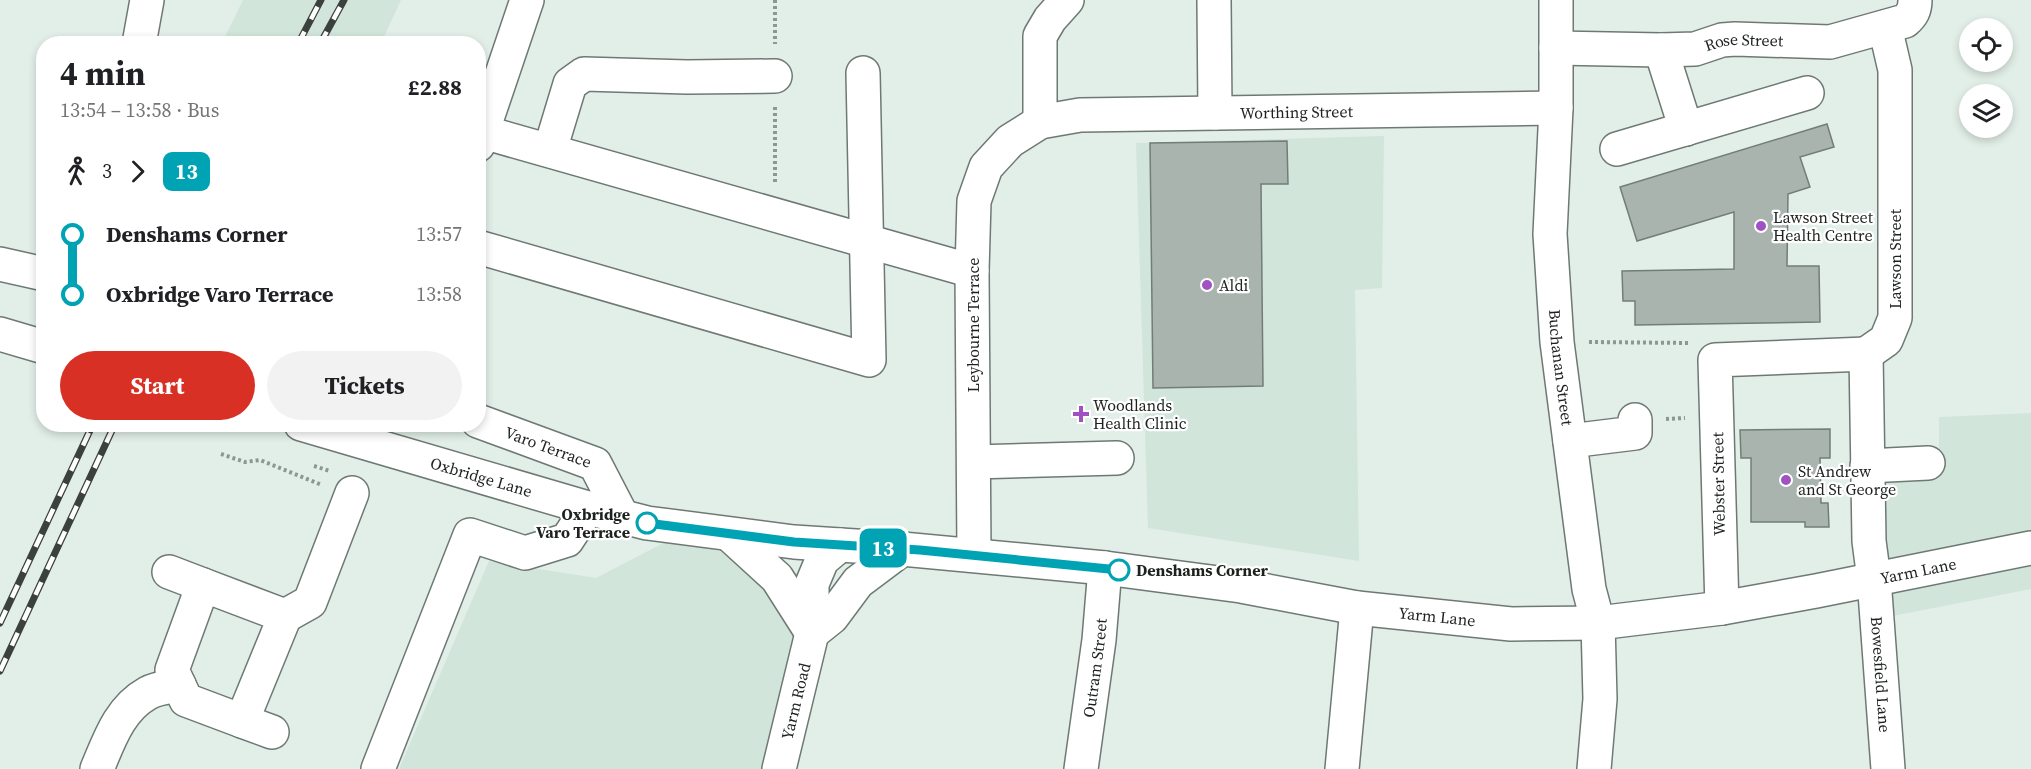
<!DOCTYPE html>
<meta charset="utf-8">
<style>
:root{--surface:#fff;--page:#f2f2f2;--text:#202124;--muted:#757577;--accent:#d93025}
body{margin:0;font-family:"Source Serif 4",serif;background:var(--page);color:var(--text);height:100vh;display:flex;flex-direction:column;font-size:22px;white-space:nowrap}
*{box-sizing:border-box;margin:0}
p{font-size:20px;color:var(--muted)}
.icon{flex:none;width:33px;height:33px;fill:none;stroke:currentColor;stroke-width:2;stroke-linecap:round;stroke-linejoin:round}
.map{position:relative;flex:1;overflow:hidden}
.details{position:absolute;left:36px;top:36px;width:450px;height:396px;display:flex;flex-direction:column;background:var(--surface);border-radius:24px;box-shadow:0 3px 9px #0003}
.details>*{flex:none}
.badge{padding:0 12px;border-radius:9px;font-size:21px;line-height:39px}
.fabs{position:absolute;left:1959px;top:18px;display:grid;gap:12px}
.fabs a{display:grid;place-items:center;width:54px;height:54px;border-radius:50%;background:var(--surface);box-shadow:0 3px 9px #0003;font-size:30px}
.map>.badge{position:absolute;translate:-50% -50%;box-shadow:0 0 0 3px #fff}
.legs{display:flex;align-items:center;gap:9px;height:66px;padding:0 24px;font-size:20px}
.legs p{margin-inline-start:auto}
.head{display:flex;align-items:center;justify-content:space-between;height:102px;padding:0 24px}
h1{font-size:33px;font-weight:700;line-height:45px}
.action{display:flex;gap:12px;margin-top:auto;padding:12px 24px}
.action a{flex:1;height:69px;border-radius:36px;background:var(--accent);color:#fff;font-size:24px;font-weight:700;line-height:69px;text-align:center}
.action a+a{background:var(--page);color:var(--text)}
ul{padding:0 24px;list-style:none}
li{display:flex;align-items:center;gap:21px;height:60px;font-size:22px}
li i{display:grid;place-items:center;width:9px;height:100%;margin:0 8px;background:currentColor}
li i::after{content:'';width:15px;height:15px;margin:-8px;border:4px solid;border-radius:50%;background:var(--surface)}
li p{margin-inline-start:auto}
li:first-child i{background:linear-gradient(#0000 50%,currentColor 0)}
li:last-child i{background:linear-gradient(currentColor 50%,#0000 0)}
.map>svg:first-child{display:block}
.built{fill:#d1e5db}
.building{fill:#a9b4af;stroke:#727d78;stroke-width:1.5}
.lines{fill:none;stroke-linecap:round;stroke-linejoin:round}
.minor-casing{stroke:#6e7974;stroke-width:36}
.path{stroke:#8d9792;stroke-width:4;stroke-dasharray:3 3;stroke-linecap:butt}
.minor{stroke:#fff;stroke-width:33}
.rail-casing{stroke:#3b423e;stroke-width:7}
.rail{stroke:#fff;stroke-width:4.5;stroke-dasharray:14;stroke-linecap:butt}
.line-1-casing{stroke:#fff;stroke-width:14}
.line-1{stroke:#00a3b4;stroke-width:9}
.poi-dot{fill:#a052c3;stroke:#fff;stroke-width:2}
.stop-1-dot{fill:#fff;stroke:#00a3b4;stroke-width:3}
.labels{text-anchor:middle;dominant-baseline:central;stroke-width:4.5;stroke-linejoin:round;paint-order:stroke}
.street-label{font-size:16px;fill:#1d221f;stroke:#fff}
.poi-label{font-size:16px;fill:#1d221f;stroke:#fff;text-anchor:start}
.stop-label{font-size:16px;font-weight:bold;fill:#1d221f;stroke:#fff;text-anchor:end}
</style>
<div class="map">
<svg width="2031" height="769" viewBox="0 0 2031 769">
<rect width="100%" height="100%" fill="#e2efe8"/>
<path class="built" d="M 243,0 L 401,0 L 381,43 L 222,43 Z
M 1384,136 L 1382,288 L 1355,290 L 1359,561 L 1148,528 L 1136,143 Z
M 2031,413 L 2031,589 L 1882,618 L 1881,454 L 1939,450 L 1939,417 Z
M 673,538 L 809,577 L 788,676 L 761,769 L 399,769 L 489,561 L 596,578 Z"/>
<path class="building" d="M 1827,124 L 1834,147 L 1800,157 L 1810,187 L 1788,194 L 1787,266 L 1819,266 L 1820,322 L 1635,325 L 1635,301 L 1623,301 L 1622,271 L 1734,269 L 1734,212 L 1637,241 L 1620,187 Z
M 1287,141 L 1288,184 L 1261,184 L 1263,386 L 1153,388 L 1150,143 Z
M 1830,429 L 1830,458 L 1820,458 L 1821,503 L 1828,503 L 1829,527 L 1805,527 L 1805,522 L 1751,522 L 1751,458 L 1741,458 L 1740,430 Z"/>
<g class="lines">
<defs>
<g id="minor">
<path d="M 1214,0 L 1215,113"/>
<path id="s1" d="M 1556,0 L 1556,108 L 1550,234 L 1557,342 L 1589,589 L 1598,623 L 1600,699 L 1594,769"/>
<path d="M 139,44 L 147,0"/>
<path id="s2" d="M 1556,48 L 1661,50 L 1695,49 L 1722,40 L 1735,39 L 1830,42 L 1905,21 C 1912,15 1915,10 1915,0"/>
<path d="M 1661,50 L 1686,129"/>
<path d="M 1040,122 L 1040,36 L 1050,19 L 1067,0"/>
<path d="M 483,132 L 972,271"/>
<path d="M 478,145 L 527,0"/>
<path d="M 1617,149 L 1807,93"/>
<path d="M 550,150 L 570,84 L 584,74 L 687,77 L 775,76"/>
<path d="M 478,247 L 869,360 L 863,73"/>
<path d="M 0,264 L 44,274"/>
<path d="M 0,334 L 44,347"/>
<path id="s3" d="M 1866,354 L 1869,541 L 1874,579 L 1888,769"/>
<path d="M 1866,354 L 1886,340 L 1895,318 L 1895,70 L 1885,27"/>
<path id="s4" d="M 478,421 L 595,464 L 623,518"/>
<path id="s5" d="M 301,424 L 588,508 L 647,523 L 794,542 L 902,549 L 1105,568 L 1241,586 L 1357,608 L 1511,624 L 1598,623 L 1722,608 L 1816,591 L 2031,548"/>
<path d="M 1570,441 L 1635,433 L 1635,420"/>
<path d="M 974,462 L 1117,458"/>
<path d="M 1867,466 L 1928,463"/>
<path d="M 730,535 L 777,578 L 812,633"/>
<path id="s6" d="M 974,555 L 972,271 L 974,201 L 986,167 L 1010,141 L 1040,122 L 1080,115 L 1556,108"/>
<path d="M 169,572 L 203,585"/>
<path d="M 203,585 L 285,616 L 242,721 L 186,700 L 172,670 Z"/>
<path d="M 1722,608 L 1715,360 L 1866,354"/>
<path d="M 285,616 L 310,602 L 352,493"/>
<path d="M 812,633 L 832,617 L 858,582 L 902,549"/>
<path d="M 242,721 L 272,732"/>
<path d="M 97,769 C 109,741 119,709 148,693 C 157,688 169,687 179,685"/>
<path d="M 378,769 L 470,535 L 525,553 L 567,540 L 588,508"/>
<path id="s7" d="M 779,769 L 812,633 L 812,584 L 822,560 L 840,545"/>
<path id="s8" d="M 1081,769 L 1099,640 L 1105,568"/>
<path d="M 1342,769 L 1357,608"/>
</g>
</defs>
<use href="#minor" class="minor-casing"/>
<path class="path" d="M 775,0 L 775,44
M 775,182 L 775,106
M 1589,342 L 1689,343
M 1666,419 L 1685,418
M 221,454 L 245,462 L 260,460 L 322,485
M 314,466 L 330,471"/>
<use href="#minor" class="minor"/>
<defs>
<path id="rail" d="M 298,44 L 321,0
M 320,44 L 344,0
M 0,623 L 93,424
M 0,671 L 115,424"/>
</defs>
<use href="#rail" class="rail-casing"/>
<use href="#rail" class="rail"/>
</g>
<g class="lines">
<defs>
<path id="line-1" d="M 647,523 L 794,542 L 920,550 L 1119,570"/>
</defs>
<use href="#line-1" class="line-1-casing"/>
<use href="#line-1" class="line-1"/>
</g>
<g class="poi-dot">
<circle cx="1761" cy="226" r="6"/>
<circle cx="1207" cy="285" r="6"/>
<path d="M1078 405h6v6h6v6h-6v6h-6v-6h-6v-6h6z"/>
<circle cx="1786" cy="480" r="6"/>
</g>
<g class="stop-1-dot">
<circle cx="647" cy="523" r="10"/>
<circle cx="1119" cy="570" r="10"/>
</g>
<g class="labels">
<g class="street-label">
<text stroke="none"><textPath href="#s2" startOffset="189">Rose Street</textPath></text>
<text stroke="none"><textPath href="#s6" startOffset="718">Worthing Street</textPath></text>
<text transform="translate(1895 259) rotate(-90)">Lawson Street</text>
<text transform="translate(973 325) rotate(-90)">Leybourne Terrace</text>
<text stroke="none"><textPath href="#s1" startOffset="368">Buchanan Street</textPath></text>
<text stroke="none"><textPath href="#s4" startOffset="75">Varo Terrace</textPath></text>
<text stroke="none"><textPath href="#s5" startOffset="188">Oxbridge Lane</textPath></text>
<text transform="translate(1718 484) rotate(-91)">Webster Street</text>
<text stroke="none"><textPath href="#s5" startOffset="1642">Yarm Lane</textPath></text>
<text stroke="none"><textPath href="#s5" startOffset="1156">Yarm Lane</textPath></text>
<text stroke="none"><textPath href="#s8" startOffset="102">Outram Street</textPath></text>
<text stroke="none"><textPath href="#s3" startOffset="321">Bowesfield Lane</textPath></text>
<text stroke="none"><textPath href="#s7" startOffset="70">Yarm Road</textPath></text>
</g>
<g class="poi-label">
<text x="1773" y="217">Lawson Street<tspan x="1773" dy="18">Health Centre</tspan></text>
<text x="1219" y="285">Aldi</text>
<text x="1093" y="405">Woodlands<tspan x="1093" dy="18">Health Clinic</tspan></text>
<text x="1798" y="471">St Andrew<tspan x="1798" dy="18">and St George</tspan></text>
</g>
<g class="stop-label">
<text x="630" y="514">Oxbridge<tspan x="630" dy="18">Varo Terrace</tspan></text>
<text x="1136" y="570" text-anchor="start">Denshams Corner</text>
</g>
</g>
</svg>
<div class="fabs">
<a><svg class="icon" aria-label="locate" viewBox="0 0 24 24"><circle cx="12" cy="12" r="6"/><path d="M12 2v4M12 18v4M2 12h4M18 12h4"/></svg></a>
<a><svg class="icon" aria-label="layers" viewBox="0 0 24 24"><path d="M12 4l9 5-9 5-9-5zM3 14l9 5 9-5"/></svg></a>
</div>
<b class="badge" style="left:883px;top:548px;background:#00a3b4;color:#fff">13</b>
<section class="details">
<div class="head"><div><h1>4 min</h1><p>13:54 – 13:58 · Bus</p></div><b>£2.88</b></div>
<div class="legs"><svg class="icon" aria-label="walk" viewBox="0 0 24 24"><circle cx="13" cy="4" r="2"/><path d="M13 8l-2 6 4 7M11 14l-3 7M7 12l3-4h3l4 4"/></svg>3<svg class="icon" aria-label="forward" viewBox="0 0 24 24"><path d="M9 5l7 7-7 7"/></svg><b class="badge" style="background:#00a3b4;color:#fff">13</b></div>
<ul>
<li><i style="color:#00a3b4"></i><b>Denshams Corner</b><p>13:57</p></li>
<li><i style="color:#00a3b4"></i><b>Oxbridge Varo Terrace</b><p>13:58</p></li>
</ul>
<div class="action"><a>Start</a><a>Tickets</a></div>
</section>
</div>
